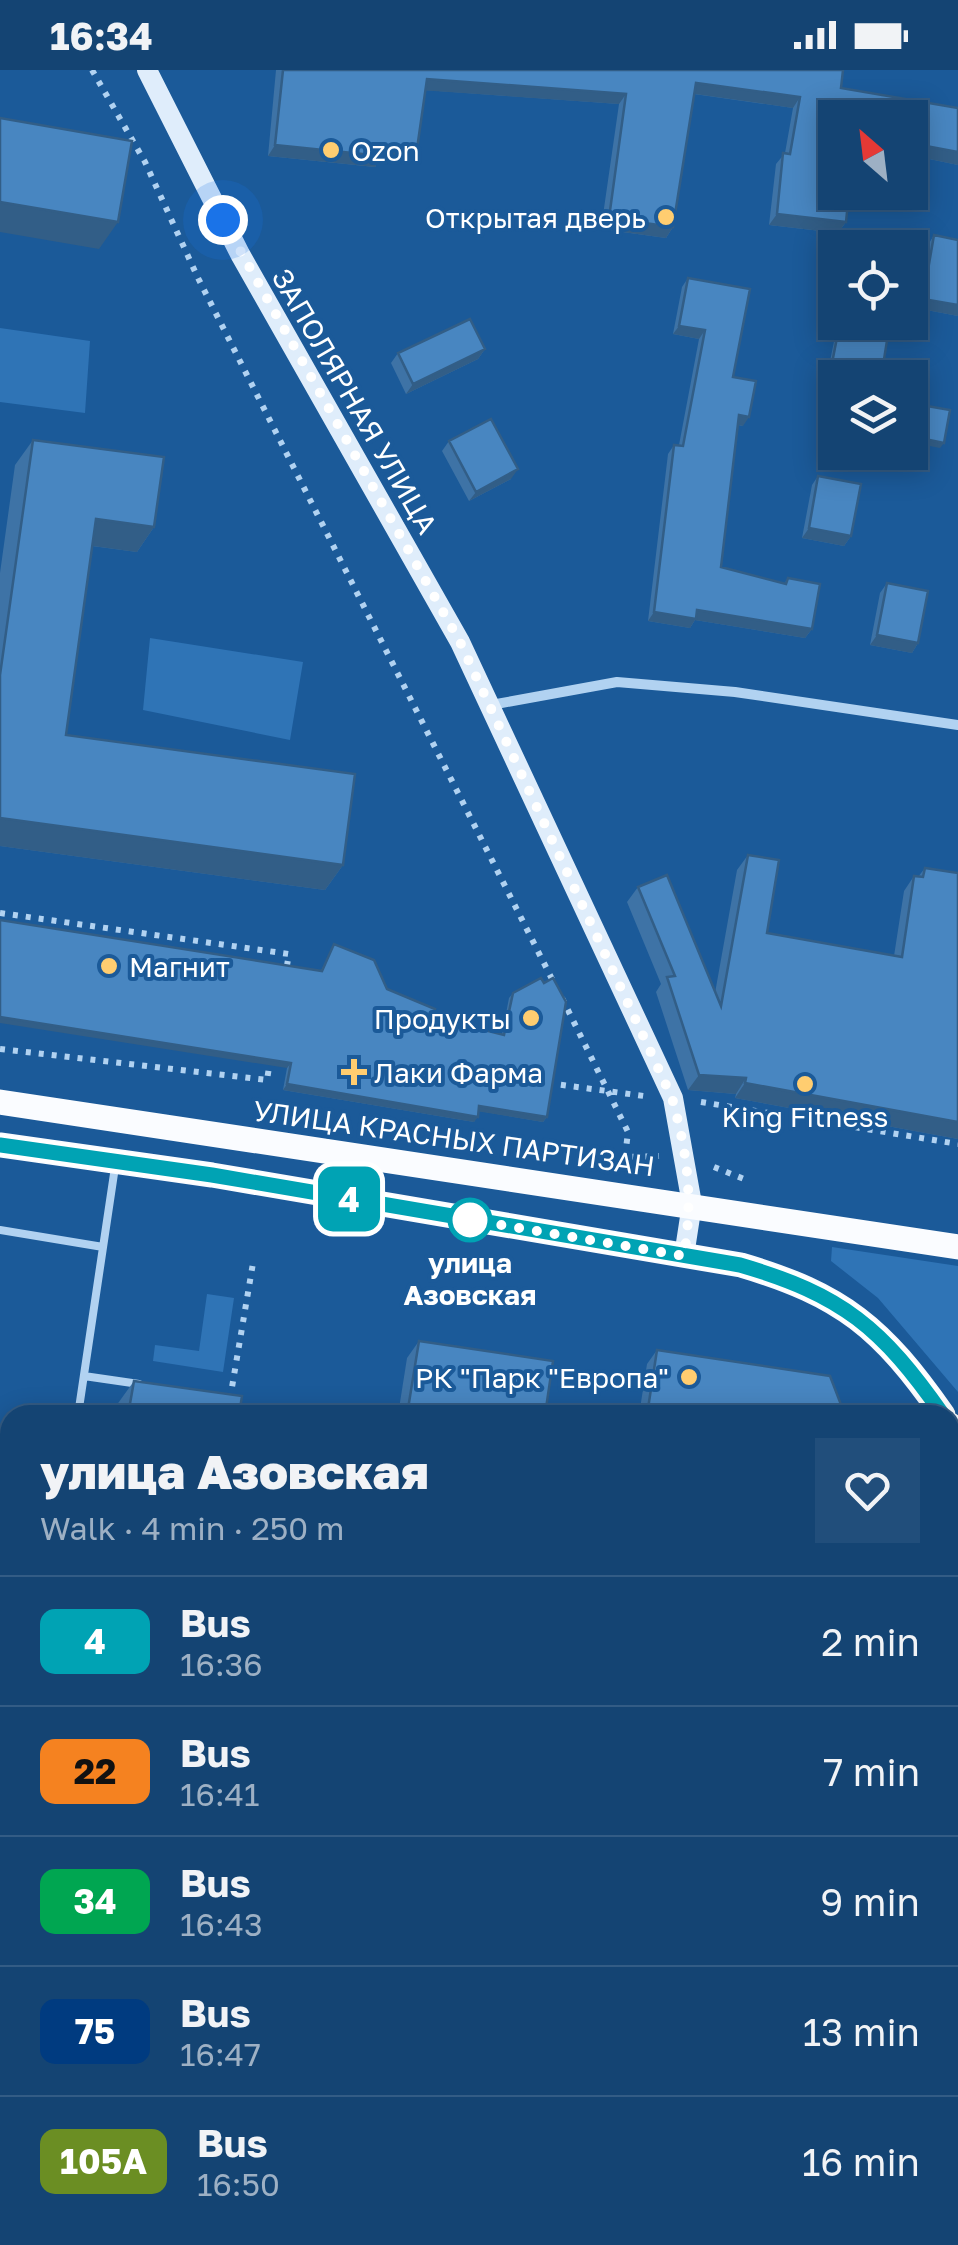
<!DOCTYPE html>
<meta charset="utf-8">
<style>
:root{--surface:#144473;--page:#214e7b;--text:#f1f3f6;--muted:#9db0c4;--line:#335c85}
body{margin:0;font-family:"Golos Text",sans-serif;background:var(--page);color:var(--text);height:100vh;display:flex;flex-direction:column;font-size:38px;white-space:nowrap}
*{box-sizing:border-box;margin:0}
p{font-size:32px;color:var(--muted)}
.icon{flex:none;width:55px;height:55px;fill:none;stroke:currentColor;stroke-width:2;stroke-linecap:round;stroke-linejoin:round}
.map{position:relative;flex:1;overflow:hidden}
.sheet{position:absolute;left:0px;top:1335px;width:960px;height:840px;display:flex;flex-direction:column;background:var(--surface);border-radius:30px 30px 0 0;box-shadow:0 5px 25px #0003,0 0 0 2px var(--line)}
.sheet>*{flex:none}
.badge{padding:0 20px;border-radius:15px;font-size:35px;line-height:65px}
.needle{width:65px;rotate:332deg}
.tools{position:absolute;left:818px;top:30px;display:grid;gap:20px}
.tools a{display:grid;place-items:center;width:110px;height:110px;border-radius:0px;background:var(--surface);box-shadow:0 5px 25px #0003,0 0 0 2px var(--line);font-size:50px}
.you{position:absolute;width:50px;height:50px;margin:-25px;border:8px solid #fff;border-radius:50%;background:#1a73e8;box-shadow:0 0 0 15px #1a73e833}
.map>.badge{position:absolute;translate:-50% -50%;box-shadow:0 0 0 5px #fff}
.round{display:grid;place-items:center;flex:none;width:105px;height:105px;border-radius:0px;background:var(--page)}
.overview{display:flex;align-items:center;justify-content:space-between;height:170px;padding:0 40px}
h1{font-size:48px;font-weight:800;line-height:75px}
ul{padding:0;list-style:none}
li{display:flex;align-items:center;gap:30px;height:130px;padding:0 40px;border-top:2px solid var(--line)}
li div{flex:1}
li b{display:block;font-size:38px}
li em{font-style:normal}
li .badge{min-width:110px;font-weight:700;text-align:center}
.status{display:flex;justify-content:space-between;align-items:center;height:70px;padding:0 50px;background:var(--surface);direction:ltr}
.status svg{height:28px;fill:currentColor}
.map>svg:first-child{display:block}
.green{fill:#2f74b6}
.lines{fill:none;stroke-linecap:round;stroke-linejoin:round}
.path{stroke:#b1d2f1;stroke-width:6;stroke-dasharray:5 8;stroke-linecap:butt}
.lane{stroke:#b1d2f1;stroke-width:8}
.street{stroke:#b1d2f1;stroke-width:10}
.secondary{stroke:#dfedfb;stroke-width:20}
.primary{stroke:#fafcff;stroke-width:25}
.wall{fill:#3e73a6}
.shaded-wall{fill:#325e87}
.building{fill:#4886c1;stroke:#325e87;stroke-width:2.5}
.line-casing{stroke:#fff;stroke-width:22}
.line{stroke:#00a3b4;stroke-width:15}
.walk{stroke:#fff;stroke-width:10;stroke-dasharray:0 18}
.poi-dot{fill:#ffcd70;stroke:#1b5a99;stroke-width:4}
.stop-dot{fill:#fff;stroke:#00a3b4;stroke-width:5}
.labels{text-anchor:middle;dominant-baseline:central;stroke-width:8;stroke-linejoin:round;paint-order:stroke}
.poi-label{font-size:28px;fill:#fff;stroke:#1b5a99;text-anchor:start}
.street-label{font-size:28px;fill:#fff;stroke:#1b5a99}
.stop-label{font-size:28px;font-weight:bold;fill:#fff;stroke:#1b5a99}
</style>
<div class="status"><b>16:34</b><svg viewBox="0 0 49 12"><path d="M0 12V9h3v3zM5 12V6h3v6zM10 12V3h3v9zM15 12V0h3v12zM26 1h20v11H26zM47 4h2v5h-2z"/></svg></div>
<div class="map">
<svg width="958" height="2175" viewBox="0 0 958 2175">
<rect width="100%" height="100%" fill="#1b5a99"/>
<path class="green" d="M 0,258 L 90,271 L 85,343 L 0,332 Z
M 150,568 L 303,592 L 290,670 L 143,640 Z
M 832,1177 L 958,1196 L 958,1322 L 878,1228 L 831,1191 Z
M 207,1224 L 234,1228 L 223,1302 L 153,1291 L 155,1275 L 199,1281 Z"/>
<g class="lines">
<path class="path" d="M 92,0 L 145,92 L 198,208 L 554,913
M 0,843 L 289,884 L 286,901
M 562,928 L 628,1062 L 625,1087 L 659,1086
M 0,979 L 267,1010 L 270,991
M 548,1013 L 644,1026
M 701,1032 L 958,1074
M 714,1097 L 749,1111
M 230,1329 L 253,1193"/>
<path class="lane" d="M 0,1160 L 103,1177
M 84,1306 L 139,1314
M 78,1345 L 115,1097
M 950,1581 L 958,1576
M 950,1898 L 958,1903
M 950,2091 L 958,2091
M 414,2175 L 415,2165
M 571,2175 L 572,2165
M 713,2175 L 714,2165
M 871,2175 L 872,2165"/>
<path class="street" d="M 491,635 L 617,612 L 735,622 L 958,655"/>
<path class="secondary" d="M 147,0 L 240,184 L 460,572 L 673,1028 L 692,1134 L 684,1186"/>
<path class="primary" d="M 0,1032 L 958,1177
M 0,1075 L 212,1105 L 741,1195 C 843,1225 882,1258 943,1345
M 950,1355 L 958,1368"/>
</g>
<path class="wall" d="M 276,0 L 843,0 L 841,18 L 958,38 L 958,95 L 910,85 L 910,48 L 835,48 L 835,122 L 849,122 L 846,152 L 838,163 L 769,155 L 776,94 L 785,83 L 793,38 L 694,24 L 673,157 L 666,168 L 601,159 L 619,34 L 425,20 L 417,79 L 409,90 L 382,86 L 375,97 L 268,86 Z
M 934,165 L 958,170 L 958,246 L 916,238 L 928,175 Z
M 688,208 L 733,307 L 743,356 L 738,355 L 721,497 L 784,514 L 788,508 L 812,559 L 805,568 L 695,550 L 690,558 L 648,551 L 668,384 L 674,375 L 679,375 L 699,269 L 673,264 L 682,217 Z
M 838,252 L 890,252 L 835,358 L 817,355 Z
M 485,279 L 478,289 L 406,324 L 391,293 L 398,283 Z
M 33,370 L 154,457 L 137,482 L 92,476 L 66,665 L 343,795 L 325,820 L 0,776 L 0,503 L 15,395 Z
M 449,371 L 511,409 L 469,431 L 442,381 Z
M 818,406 L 851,466 L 844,476 L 802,468 L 812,415 Z
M 887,513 L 918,573 L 912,583 L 870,575 L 880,523 Z
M 748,785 L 767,863 L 894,886 L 904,821 L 914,806 L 918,807 L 925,798 L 958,803 L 958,1069 L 735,1028 L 736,1024 L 688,1020 L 656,922 L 661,914 L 627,832 L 638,817 L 715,923 L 737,800 Z
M 334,874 L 387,919 L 432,947 L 502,964 L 509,928 L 513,923 L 547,1047 L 543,1052 L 479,1041 L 474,1052 L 283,1020 L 287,998 L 321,901 Z
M 419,1271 L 545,1345 L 398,1345 L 407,1288 Z
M 657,1280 L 845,1345 L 639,1345 L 647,1294 Z
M 134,1311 L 239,1345 L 115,1345 L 116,1336 Z
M 447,2165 L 544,2165 L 543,2175 L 446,2175 Z
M 771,2165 L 867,2165 L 866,2175 L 770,2175 Z"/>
<path class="shaded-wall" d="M 427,9 L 626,24 L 619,34 L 419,20 Z
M 696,13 L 800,27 L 793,38 L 688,23 Z
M 910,73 L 958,82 L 958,95 L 910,85 Z
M 275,75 L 383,75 L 417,79 L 409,90 L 382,86 L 375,97 L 268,86 Z
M 0,132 L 118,152 L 99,179 L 0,162 Z
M 777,144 L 846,152 L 838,163 L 769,155 Z
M 609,148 L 673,157 L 666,168 L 601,159 Z
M 923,229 L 958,235 L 958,246 L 916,238 Z
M 679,256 L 705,260 L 699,269 L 673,264 Z
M 485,279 L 478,289 L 406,324 L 413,314 Z
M 739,345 L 749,347 L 743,356 L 733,354 Z
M 821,350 L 835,353 L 835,358 L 817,355 Z
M 910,366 L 944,373 L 940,378 L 910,372 Z
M 518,399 L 511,409 L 469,431 L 476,422 Z
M 96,449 L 154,457 L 137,482 L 78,474 Z
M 809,458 L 851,466 L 844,476 L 802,468 Z
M 697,540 L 812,559 L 805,568 L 695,550 L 690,558 L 648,551 L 654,542 Z
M 877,565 L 918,573 L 912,583 L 870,575 Z
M 0,748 L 343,795 L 325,820 L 0,776 Z
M 0,947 L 291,993 L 287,998 L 0,953 Z
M 699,1005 L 746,1008 L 736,1024 L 688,1020 Z
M 745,1013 L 958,1052 L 958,1069 L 735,1028 Z
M 287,1014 L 478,1047 L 474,1052 L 283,1020 Z
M 479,1036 L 547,1047 L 543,1052 L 476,1041 Z
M 0,1831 L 10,1833 L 10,1838 L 0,1837 Z"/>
<path class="building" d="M 283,0 L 843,0 L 841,18 L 958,38 L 958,82 L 910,73 L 910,48 L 835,48 L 835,122 L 849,122 L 846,152 L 777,144 L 783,83 L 790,84 L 800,27 L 696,13 L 673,157 L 609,148 L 626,24 L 427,9 L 417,79 L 383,75 L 382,86 L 275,75 Z
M 0,48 L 132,71 L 118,152 L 0,132 Z
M 934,165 L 958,170 L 958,235 L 923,229 Z
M 688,208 L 750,219 L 733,307 L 756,311 L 749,347 L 739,345 L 721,497 L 786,514 L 788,508 L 820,514 L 812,559 L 697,540 L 696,549 L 654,542 L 674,375 L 683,376 L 705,260 L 679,256 Z
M 470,249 L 485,279 L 413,314 L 398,283 Z
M 840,252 L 890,252 L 881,308 L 835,308 L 835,353 L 821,350 Z
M 910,333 L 950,340 L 944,373 L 910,366 Z
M 491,349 L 518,399 L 476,422 L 449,371 Z
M 33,370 L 164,387 L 154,457 L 96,449 L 66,665 L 355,704 L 343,795 L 0,748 L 0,605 Z
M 818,406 L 861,414 L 851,466 L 809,458 Z
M 887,513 L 928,521 L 918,573 L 877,565 Z
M 748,785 L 779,790 L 767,863 L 902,887 L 914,806 L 923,807 L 925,798 L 958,803 L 958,1052 L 745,1013 L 746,1008 L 699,1005 L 667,907 L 675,906 L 638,817 L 667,805 L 721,936 Z
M 0,850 L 322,901 L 334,874 L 374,890 L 387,919 L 435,939 L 432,947 L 504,965 L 513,923 L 541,908 L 544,913 L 553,908 L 566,932 L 547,1047 L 479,1036 L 478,1047 L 287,1014 L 291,993 L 0,947 Z
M 419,1271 L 553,1291 L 545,1345 L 407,1345 Z
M 657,1280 L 830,1306 L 845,1345 L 647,1345 Z
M 134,1311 L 242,1326 L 239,1345 L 128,1345 Z
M 0,1800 L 10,1802 L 10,1833 L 0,1831 Z
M 462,2165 L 544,2165 L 543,2175 L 461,2175 Z
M 786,2165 L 867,2165 L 866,2175 L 785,2175 Z"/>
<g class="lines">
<defs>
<path id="line" d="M 0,1075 L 212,1105 L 740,1195 C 843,1225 882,1258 943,1345"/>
</defs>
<use href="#line" class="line-casing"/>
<use href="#line" class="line"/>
<path class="walk" d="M 223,150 L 460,572 L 672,1028 C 688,1085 693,1128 684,1186 L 460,1148 L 470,1150"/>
</g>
<g class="poi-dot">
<circle cx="331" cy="80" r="10"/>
<circle cx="666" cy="147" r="10"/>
<circle cx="109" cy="896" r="10"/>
<circle cx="531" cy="948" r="10"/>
<path d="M349 987h10v10h10v10h-10v10h-10v-10h-10v-10h10z"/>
<circle cx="805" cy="1014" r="10"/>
<circle cx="689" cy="1307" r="10"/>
</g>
<circle class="stop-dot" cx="470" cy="1150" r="20"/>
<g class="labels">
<g class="poi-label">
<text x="351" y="80">Ozon</text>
<text x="646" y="147" text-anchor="end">Открытая дверь</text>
<text x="129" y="896">Магнит</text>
<text x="511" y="948" text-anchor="end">Продукты</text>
<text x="374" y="1002">Лаки Фарма</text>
<text x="805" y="1046" text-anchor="middle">King Fitness</text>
<text x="669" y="1307" text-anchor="end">РК "Парк "Европа"</text>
</g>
<g class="street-label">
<text transform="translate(355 331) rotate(60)">ЗАПОЛЯРНАЯ УЛИЦА</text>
<text transform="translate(454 1068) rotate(8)">УЛИЦА КРАСНЫХ ПАРТИЗАН</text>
</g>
<g class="stop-label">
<text x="470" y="1192">улица<tspan x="470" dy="32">Азовская</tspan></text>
</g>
</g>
</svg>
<div class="tools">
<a><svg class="needle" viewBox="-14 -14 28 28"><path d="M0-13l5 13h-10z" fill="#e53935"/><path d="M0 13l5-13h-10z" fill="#9db0c4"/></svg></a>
<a><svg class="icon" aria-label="locate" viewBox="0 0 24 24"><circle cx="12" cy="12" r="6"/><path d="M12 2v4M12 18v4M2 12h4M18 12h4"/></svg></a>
<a><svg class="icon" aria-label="layers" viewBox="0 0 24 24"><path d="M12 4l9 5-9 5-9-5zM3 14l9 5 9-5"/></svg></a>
</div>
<div class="you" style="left:223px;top:150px"></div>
<b class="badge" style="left:349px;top:1129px;background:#00a3b4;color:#fff">4</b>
<section class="sheet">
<div class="overview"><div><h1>улица Азовская</h1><p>Walk · 4 min · 250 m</p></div><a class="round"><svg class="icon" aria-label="heart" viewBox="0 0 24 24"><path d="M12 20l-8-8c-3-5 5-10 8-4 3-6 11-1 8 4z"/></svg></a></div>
<ul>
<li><span class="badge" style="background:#00a3b4;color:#fff">4</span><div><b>Bus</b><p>16:36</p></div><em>2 min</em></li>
<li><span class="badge" style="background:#f58220;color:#111">22</span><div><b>Bus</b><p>16:41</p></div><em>7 min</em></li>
<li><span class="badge" style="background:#00a651;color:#fff">34</span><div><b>Bus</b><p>16:43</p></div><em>9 min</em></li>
<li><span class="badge" style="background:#003b80;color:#fff">75</span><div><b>Bus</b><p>16:47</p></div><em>13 min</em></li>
<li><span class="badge" style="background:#6b8e23;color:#fff">105А</span><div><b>Bus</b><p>16:50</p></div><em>16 min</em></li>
</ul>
</section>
</div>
